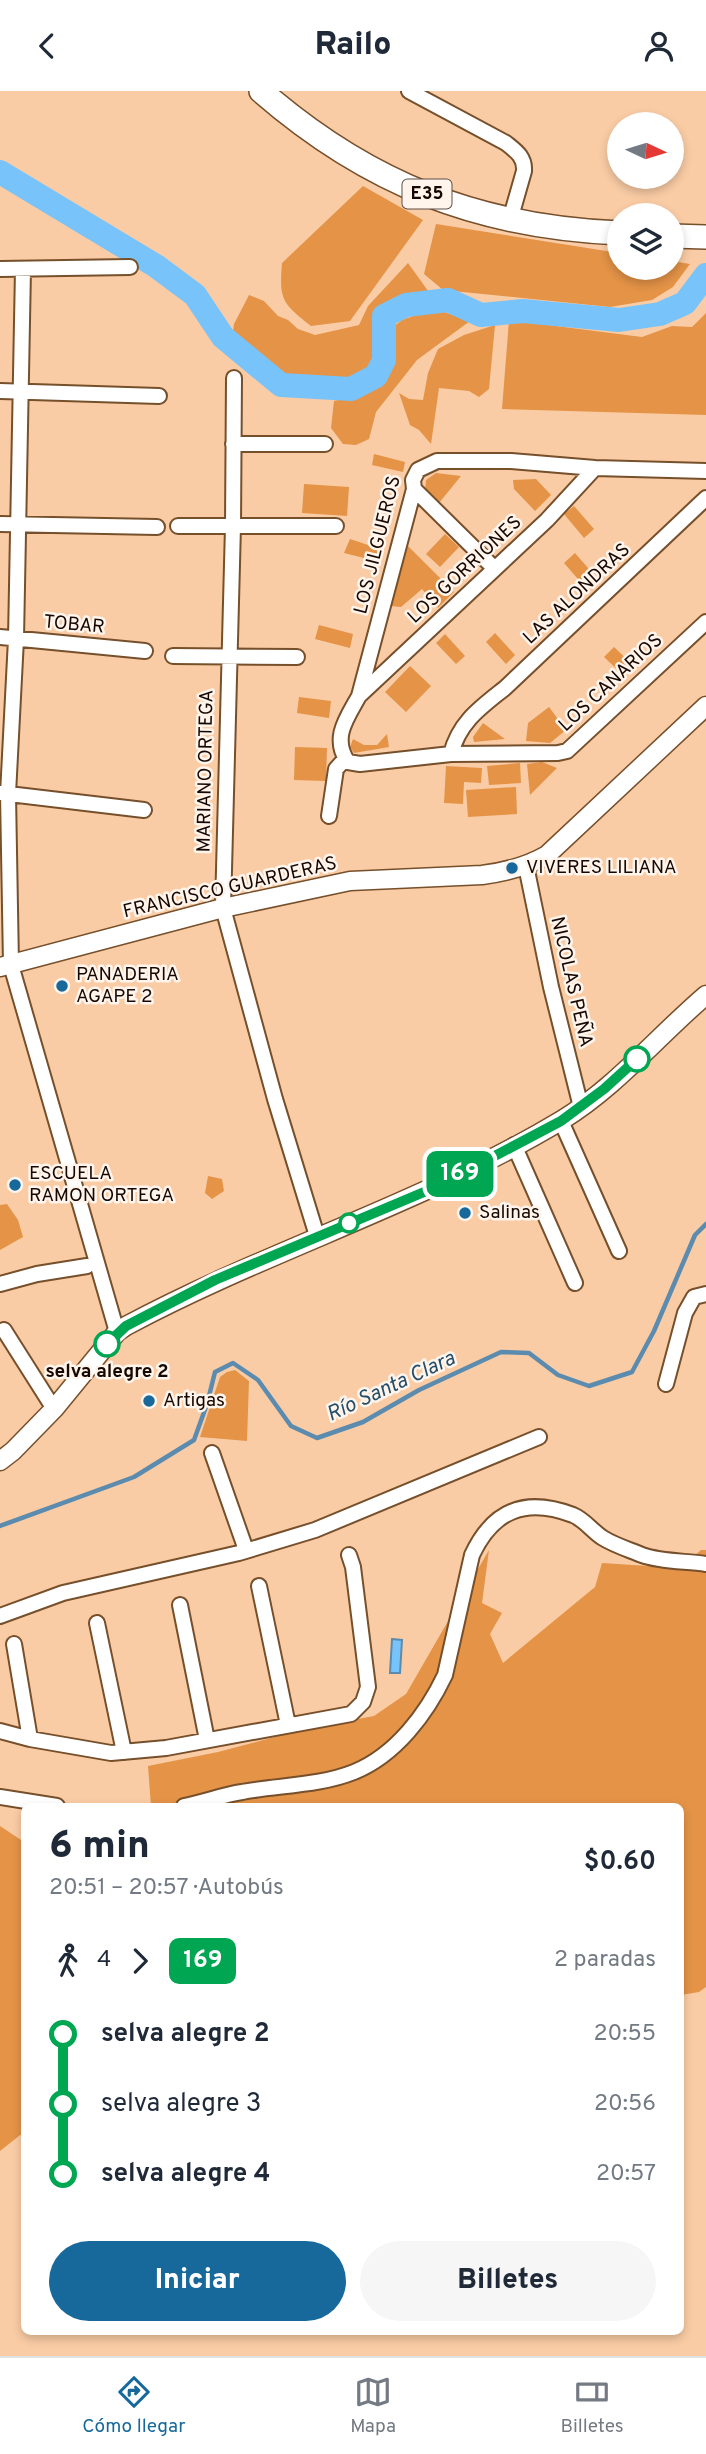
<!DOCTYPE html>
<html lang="es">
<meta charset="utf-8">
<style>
:root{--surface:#fff;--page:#f6f6f7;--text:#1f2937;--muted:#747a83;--line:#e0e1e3;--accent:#16699a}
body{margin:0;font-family:Overpass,sans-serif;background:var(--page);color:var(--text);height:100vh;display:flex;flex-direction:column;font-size:26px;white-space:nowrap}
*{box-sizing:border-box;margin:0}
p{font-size:23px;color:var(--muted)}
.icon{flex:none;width:38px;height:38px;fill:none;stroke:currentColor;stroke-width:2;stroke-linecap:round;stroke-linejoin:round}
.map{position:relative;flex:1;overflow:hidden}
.drawer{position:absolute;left:21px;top:1712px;width:663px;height:532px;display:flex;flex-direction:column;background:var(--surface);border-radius:10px;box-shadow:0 4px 10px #0003}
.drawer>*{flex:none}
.badge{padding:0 14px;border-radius:10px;font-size:24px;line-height:46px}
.needle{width:46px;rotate:94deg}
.fabs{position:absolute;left:607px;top:21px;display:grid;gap:14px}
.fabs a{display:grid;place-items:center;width:77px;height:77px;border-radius:50%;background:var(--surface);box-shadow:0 4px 10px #0003;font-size:35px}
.map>.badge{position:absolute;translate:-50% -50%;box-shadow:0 0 0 4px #fff}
.legs{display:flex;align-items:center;gap:10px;height:77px;padding:0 28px;font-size:23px}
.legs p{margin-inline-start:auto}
.head{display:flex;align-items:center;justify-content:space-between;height:119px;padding:0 28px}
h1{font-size:38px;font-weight:800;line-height:52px}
.cta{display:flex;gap:14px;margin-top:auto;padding:14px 28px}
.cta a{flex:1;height:80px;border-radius:42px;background:var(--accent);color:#fff;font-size:28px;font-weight:800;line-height:80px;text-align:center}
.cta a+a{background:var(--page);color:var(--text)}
ul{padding:0 28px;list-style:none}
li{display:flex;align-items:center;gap:24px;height:70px;font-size:26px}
li i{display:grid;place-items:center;width:10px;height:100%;margin:0 9px;background:currentColor}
li i::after{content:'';width:18px;height:18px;margin:-9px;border:5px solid;border-radius:50%;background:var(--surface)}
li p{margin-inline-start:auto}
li:first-child i{background:linear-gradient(#0000 50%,currentColor 0)}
li:last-child i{background:linear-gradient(currentColor 50%,#0000 0)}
header{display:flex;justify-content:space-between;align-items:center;height:91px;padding:0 28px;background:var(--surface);font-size:32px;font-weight:800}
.tabs{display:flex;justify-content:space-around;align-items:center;height:98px;border-top:2px solid var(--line);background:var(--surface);font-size:19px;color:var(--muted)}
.tabs a{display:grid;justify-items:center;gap:4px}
.tabs .on{color:var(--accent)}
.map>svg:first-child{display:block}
.green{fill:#e49347}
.water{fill:#78c3fa;stroke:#5b8baf;stroke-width:2}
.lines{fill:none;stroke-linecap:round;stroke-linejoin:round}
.stream{stroke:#5b8baf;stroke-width:4.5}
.river{stroke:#78c3fa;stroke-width:24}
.minor-casing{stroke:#764f2b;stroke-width:18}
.tertiary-casing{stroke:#764f2b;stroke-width:21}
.trunk-casing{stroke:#764f2b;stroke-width:26}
.minor{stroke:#fff;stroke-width:14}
.tertiary{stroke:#fff;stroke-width:18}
.trunk{stroke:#fff;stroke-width:23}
.line-1-casing{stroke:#fff;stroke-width:16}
.line-1{stroke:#00a651;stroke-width:10}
.poi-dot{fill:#16699a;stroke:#fff5ed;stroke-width:2.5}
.stop-1-dot{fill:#fff;stroke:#00a651;stroke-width:3.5}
.labels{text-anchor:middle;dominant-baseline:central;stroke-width:5;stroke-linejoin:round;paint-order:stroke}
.shield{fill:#fff5ed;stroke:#5c4e47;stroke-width:2}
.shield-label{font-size:18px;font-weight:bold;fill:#160700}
.street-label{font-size:19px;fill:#160700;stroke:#fff5ed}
.poi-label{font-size:19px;fill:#160700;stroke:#fff5ed;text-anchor:start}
.stop-label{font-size:19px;font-weight:bold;fill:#160700;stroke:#fff5ed}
.water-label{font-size:21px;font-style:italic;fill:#254e6a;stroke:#fff5ed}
</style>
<header><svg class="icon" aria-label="back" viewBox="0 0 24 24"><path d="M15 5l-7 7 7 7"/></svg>Railo<svg class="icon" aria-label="person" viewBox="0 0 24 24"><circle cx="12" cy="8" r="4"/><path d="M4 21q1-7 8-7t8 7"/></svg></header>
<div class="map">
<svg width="706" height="2265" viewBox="0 0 706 2265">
<rect width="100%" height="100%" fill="#facca5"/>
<path class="green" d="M 363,95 L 423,129 L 350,230 L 311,235 C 282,212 279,209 282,172 Z
M 436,133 L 619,162 L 620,177 L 672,177 L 672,170 L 690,173 L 673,196 L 652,209 L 610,216 L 443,199 L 424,183 Z
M 408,172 L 431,204 L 390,212 L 377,220 L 376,269 L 367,281 L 343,290 L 283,285 L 231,254 L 234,233 L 249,204 L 264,210 L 278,225 L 288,229 L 298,238 L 315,244 L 359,234 L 368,215 Z
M 427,220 L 444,221 L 470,230 L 417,269 L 376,321 L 369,348 L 356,354 L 343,353 L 331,337 L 334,310 C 386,300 392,288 392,237 L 402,229 Z
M 706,222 L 706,324 L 502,318 L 509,229 L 642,246 L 672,235 L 692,236 Z
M 495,234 L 489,298 L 479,306 L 469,300 L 439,297 L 431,353 L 419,339 L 410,334 L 399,302 L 409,308 L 423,309 L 428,282 L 438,258 L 464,244 Z
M 374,363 L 405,371 L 403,381 L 372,374 Z
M 436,382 L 461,385 L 439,412 L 425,400 L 426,389 Z
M 536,388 L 551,404 L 535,420 L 514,398 L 513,389 Z
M 304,393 L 349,396 L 347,425 L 302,422 Z
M 574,415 L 594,438 L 584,447 L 564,423 Z
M 445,443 L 459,456 L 440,476 L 426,463 Z
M 350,448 L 380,458 L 376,470 L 344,462 Z
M 408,455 L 454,501 L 438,517 L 422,498 L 401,516 L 390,515 Z
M 575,462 L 595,485 L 584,495 L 564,472 Z
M 319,534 L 353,543 L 350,557 L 315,548 Z
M 495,542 L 515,564 L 506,573 L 486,551 Z
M 445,543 L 465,565 L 456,573 L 436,552 Z
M 614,556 L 634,575 L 624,585 L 604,566 Z
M 410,575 L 431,595 L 406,621 L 385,601 Z
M 299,606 L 331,610 L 329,627 L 297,622 Z
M 549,616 L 566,639 L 550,652 L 526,650 L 528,632 Z
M 483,632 L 505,648 L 474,651 L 473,646 Z
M 387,643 L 389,656 L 354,662 L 350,656 L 353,648 L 364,654 L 377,654 Z
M 295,656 L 327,657 L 326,690 L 294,689 Z
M 542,671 L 557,677 L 530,704 L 527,673 Z
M 520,672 L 521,692 L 489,694 L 487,675 Z
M 446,675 L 482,677 L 481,692 L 464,691 L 463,713 L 444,712 Z
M 516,696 L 517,723 L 468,726 L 466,699 Z
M 208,1085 L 222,1088 L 224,1100 L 212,1108 L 205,1102 Z
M 7,1113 L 18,1129 L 23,1146 L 0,1159 L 0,1114 Z
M 235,1279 L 249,1290 L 247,1350 L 200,1346 L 220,1286 L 227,1281 Z
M 489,1459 L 482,1512 L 502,1522 L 490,1543 L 503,1572 L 595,1496 L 602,1472 L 680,1477 L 701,1459 L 706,1459 L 706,1896 L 699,1901 L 681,1904 L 681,1715 L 151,1715 L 148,1675 L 218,1661 L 309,1637 L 374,1625 L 406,1603 Z
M 0,1735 L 24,1751 L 24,2041 L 0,2060 Z"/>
<path class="water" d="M 392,1548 L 402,1549 L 400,1582 L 390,1582 Z"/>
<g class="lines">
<path class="stream" d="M 0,1435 L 134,1386 L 194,1349 L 207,1313 L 215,1281 L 233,1272 L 258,1289 L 291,1335 L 317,1347 L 363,1331 L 419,1299 L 501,1261 L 529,1262 L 558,1284 L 589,1295 L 632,1281 L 654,1240 L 695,1144 L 706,1133"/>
<path class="river" d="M 0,81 L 156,175 L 195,204 L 223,246 L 281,294 L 351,298 L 376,285 L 384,269 L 384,225 L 406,214 L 448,209 L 481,224 L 523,220 L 619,229 L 660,223 L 685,212 L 706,184"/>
<defs>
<path id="minor" d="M 409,0 L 506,52 C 516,60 525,66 524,80 L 510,129
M 0,178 L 130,176
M 23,178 L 16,548 L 8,703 L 11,874 L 117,1241
M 234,287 L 233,435 L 223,817 L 275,1008 L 317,1145
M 0,300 L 159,305
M 233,353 L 325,353
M 706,380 L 595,377 L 511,370 L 437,370 L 418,379 L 413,389 L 414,398 L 359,605 C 347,627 331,647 348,671 L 360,673 L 451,663 C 459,631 481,616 505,597 L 706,407
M 414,398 L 494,477
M 0,433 L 157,436
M 178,435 L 336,435
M 0,546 L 145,560
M 173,565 L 297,566
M 359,605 L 547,429 L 595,377
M 451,663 L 558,662 L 567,660 L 706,531
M 0,702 L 144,719
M 329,725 L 336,678 L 345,668
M 526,775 L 551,896 L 581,1016
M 561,1030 L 619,1160
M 514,1054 L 575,1192
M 0,1193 L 37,1183 L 87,1175
M 4,1239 L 54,1318
M 666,1293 L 685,1222 L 694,1206 L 706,1203
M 212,1362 L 246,1459
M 259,1495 L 288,1634
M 180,1514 L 207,1649
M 0,1525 L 63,1502 L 239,1462 L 315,1439 L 539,1346
M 97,1532 L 124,1661
M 14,1553 L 30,1648
M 0,1640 L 30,1648 L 111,1662 L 166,1657 L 351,1623 L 363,1611 L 368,1596 L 353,1476 L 349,1464
M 0,1706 L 57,1715
M 184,1715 C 204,1711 223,1704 242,1701 C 279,1694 319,1695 354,1681 C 396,1664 427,1622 445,1584 L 472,1464 C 493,1419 526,1406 573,1424 C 585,1429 592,1440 603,1447 C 614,1454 630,1459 642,1464 C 661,1471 686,1470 706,1473"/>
<path id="tertiary" d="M 0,876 L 223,817 L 350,790 L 482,784 C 506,781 526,776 547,764 L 706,615
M 0,1370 L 13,1360 L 54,1318 L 117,1241 L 126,1235 C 268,1159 424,1112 562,1029 C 616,996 658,945 706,904"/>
<path id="trunk" d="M 261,0 C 368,93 478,136 620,142
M 672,145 L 706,146"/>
</defs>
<use href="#minor" class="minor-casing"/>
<use href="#tertiary" class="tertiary-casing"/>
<use href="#trunk" class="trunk-casing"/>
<use href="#minor" class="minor"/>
<use href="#tertiary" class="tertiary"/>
<use href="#trunk" class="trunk"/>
</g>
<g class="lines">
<defs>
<path id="line-1" d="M 107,1253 L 126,1235 L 215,1189 L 436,1096 L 561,1030 L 604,998 L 637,968"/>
</defs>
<use href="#line-1" class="line-1-casing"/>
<use href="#line-1" class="line-1"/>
</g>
<g class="poi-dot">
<circle cx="512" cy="777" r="7"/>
<circle cx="62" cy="895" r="7"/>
<circle cx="15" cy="1094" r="7"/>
<circle cx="465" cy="1122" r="7"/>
<circle cx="149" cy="1310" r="7"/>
</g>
<g class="stop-1-dot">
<circle cx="637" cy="968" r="12"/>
<circle cx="349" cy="1132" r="9"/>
<circle cx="107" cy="1253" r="12"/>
</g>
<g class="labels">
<rect class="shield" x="402.5" y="88.5" width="49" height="29" rx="5"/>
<g class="shield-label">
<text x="427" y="103">E35</text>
</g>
<g class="street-label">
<text transform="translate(378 454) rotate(-76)">LOS JILGUEROS</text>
<text transform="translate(465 479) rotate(-43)">LOS GORRIONES</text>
<text transform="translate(577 503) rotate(-43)">LAS ALONDRAS</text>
<text transform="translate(74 534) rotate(5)">TOBAR</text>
<text transform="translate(611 592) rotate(-43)">LOS CANARIOS</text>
<text transform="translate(206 680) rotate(-89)">MARIANO ORTEGA</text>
<text transform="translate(230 797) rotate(-13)">FRANCISCO GUARDERAS</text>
<text transform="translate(571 891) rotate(77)">NICOLAS PEÑA</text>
</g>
<g class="poi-label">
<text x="526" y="777">VIVERES LILIANA</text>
<text x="76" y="884">PANADERIA<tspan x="76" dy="22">AGAPE 2</tspan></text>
<text x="29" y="1083">ESCUELA<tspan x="29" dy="22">RAMON ORTEGA</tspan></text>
<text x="479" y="1122">Salinas</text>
<text x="163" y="1310">Artigas</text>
</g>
<g class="stop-label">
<text x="107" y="1281">selva alegre 2</text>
</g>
<g class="water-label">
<text transform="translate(391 1296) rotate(-25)">Río Santa Clara</text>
</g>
</g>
</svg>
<div class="fabs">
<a><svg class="needle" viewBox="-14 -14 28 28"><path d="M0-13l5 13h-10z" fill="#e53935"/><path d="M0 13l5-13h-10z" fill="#747a83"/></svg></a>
<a><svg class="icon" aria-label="layers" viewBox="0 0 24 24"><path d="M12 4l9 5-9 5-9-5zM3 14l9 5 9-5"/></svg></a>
</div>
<b class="badge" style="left:460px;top:1083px;background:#00a651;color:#fff">169</b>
<section class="drawer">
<div class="head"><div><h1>6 min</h1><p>20:51 – 20:57 · Autobús</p></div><b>$0.60</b></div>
<div class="legs"><svg class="icon" aria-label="walk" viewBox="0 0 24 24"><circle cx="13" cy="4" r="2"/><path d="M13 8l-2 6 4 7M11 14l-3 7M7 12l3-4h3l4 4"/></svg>4<svg class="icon" aria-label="forward" viewBox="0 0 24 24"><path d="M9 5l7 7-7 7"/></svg><b class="badge" style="background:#00a651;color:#fff">169</b><p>2 paradas</p></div>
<ul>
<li><i style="color:#00a651"></i><b>selva alegre 2</b><p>20:55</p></li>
<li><i style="color:#00a651"></i><span>selva alegre 3</span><p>20:56</p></li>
<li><i style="color:#00a651"></i><b>selva alegre 4</b><p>20:57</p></li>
</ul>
<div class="cta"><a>Iniciar</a><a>Billetes</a></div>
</section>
</div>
<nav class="tabs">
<a class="on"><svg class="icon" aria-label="directions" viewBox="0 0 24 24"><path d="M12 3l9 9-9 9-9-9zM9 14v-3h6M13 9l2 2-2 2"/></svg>Cómo llegar</a>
<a><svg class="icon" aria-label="map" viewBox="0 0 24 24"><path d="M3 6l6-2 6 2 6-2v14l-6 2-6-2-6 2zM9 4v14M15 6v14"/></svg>Mapa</a>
<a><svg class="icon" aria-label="tickets" viewBox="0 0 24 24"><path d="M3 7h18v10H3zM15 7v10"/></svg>Billetes</a>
</nav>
